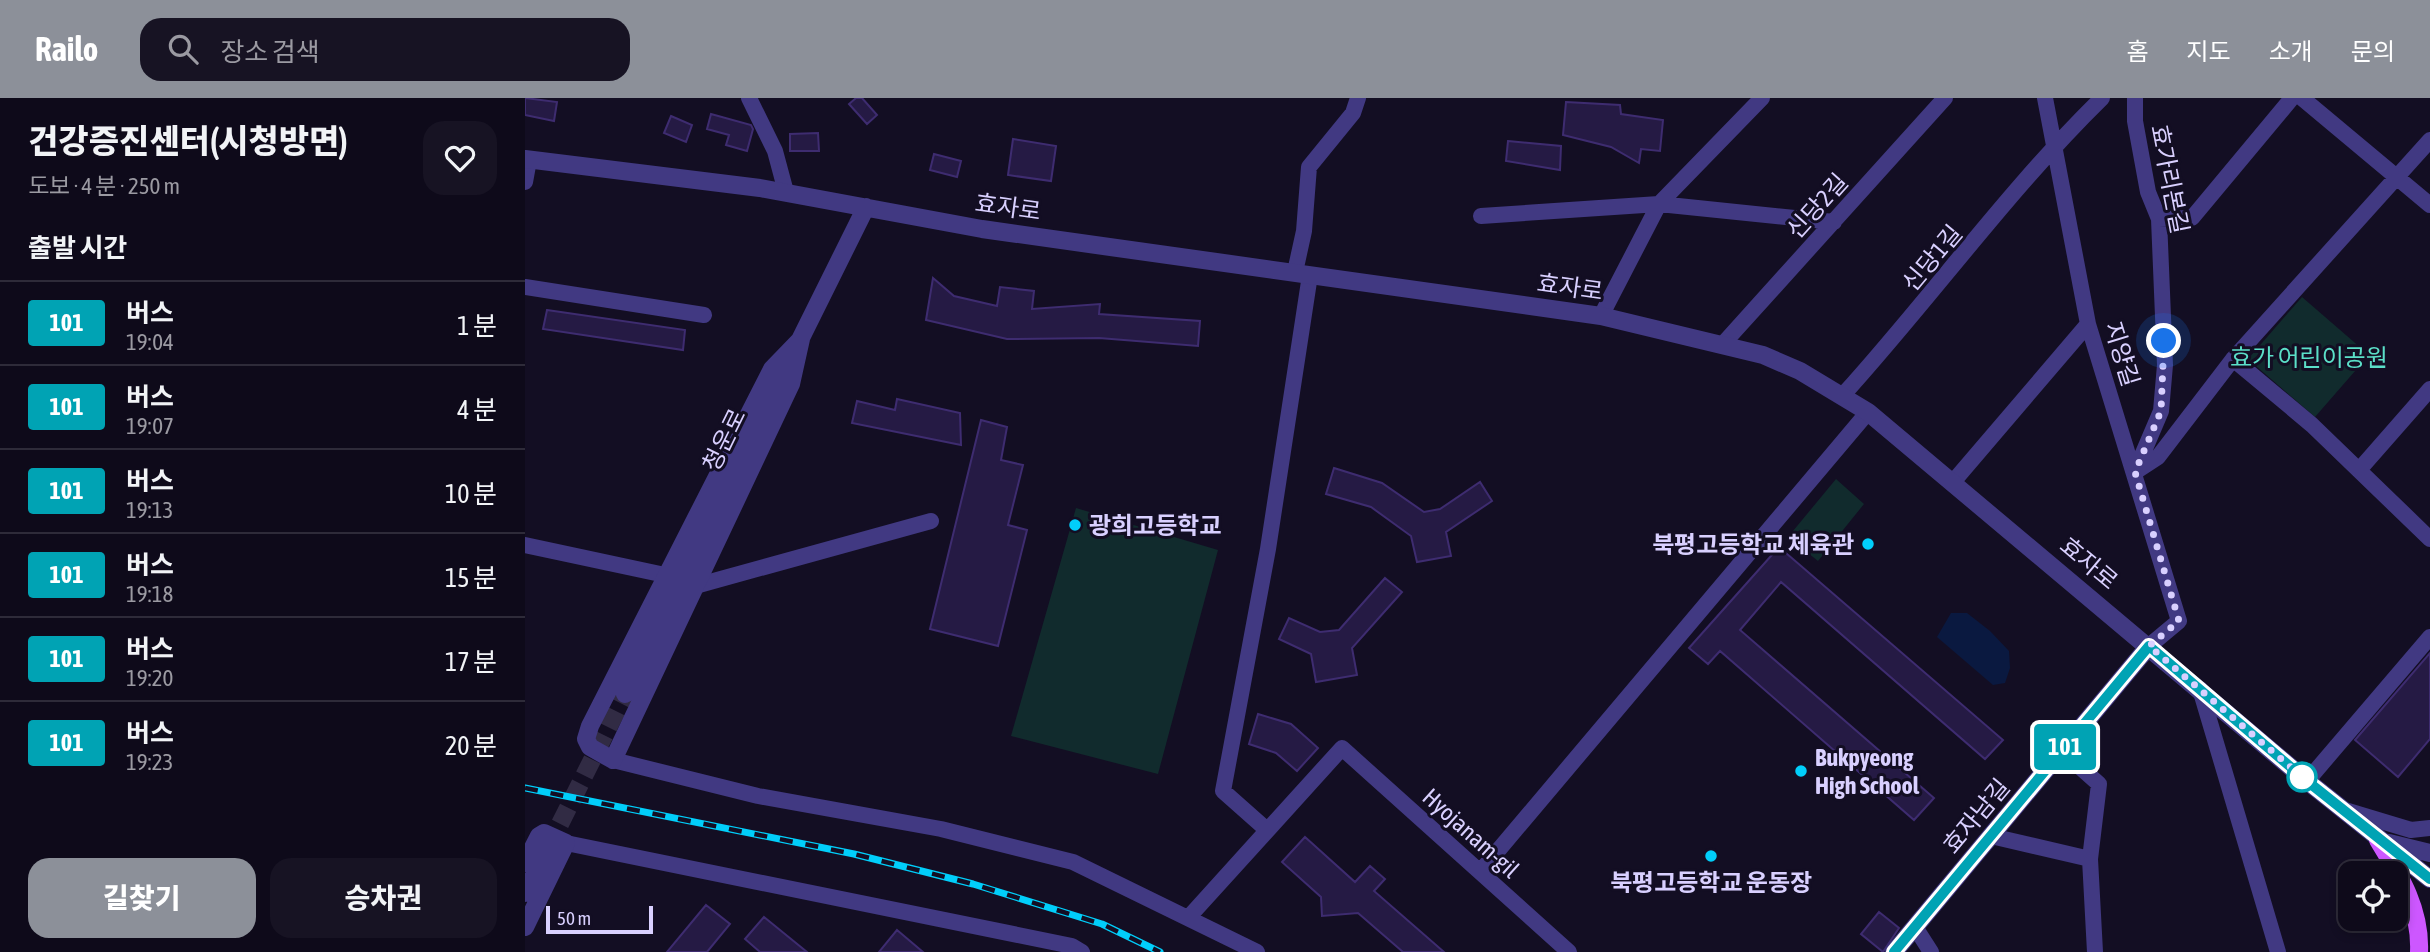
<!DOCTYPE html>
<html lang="ko">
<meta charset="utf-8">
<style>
:root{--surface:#0e0a1a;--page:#171323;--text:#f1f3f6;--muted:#9b9aa2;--line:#2e2b39;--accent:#8c9099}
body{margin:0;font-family:"Asap Condensed","Noto Sans KR",sans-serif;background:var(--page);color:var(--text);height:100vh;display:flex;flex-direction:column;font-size:26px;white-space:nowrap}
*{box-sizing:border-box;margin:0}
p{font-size:23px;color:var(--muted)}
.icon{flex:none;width:38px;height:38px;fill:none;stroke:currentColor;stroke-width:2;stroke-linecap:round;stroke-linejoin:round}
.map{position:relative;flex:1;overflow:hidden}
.sheet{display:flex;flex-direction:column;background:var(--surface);width:525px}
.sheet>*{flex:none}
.badge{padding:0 14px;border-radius:5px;font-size:24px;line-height:46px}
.fabs{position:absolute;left:1813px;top:763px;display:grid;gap:14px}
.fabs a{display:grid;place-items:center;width:70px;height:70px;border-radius:14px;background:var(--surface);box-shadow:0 4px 10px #0003,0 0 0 2px var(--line);font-size:35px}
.scale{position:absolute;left:21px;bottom:18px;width:107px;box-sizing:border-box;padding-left:7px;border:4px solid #d9d0ff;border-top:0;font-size:19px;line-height:24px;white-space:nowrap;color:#d9d0ff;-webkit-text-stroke:5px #130e23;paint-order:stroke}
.you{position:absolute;width:35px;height:35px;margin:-18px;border:5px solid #fff;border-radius:50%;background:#1a73e8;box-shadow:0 0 0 10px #1a73e833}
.map>.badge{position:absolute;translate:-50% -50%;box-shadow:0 0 0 4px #fff}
h2{padding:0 28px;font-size:26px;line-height:63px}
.round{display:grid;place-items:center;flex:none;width:74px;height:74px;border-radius:21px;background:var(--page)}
.head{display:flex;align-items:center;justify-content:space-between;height:119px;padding:0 28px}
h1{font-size:33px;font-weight:800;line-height:52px}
.primary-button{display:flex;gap:14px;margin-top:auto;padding:14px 28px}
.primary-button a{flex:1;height:80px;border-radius:21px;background:var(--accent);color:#fff;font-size:28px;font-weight:800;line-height:80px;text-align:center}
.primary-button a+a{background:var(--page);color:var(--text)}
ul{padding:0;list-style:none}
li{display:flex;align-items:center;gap:21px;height:84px;padding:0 28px;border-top:2px solid var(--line)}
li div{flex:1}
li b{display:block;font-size:26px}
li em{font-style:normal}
li .badge{min-width:77px;font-weight:700;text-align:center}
header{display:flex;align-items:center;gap:42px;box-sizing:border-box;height:98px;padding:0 35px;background:var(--accent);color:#fff}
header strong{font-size:33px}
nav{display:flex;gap:38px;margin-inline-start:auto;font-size:24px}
.search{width:490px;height:63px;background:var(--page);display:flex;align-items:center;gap:18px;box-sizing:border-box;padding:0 24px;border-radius:21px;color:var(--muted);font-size:26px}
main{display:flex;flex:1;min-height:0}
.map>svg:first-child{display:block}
.green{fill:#112b2d}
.water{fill:#0a1940}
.building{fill:#251a44;stroke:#3e2c70;stroke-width:2}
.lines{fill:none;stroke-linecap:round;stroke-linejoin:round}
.tertiary-tunnel{stroke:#312b44;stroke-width:18;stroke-dasharray:18 9;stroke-linecap:butt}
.minor{stroke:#413982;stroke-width:16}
.tertiary{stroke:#413982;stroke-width:18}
.primary{stroke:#cd57ff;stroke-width:18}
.rail-casing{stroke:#01cefa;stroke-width:7}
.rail{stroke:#130e23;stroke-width:4.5;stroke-dasharray:13;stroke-linecap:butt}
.line-casing{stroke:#fff;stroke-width:16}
.line{stroke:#00a3b4;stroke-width:10}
.walk{stroke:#d9d0ff;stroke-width:7;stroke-dasharray:0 12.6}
.poi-dot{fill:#01cefa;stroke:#130e23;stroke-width:2.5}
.stop-dot{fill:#fff;stroke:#00a3b4;stroke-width:3.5}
.labels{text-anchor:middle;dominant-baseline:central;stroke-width:6;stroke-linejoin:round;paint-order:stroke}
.street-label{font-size:24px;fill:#d9d0ff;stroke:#130e23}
.park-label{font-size:24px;fill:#5bdfc8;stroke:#130e23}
.poi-label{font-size:24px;font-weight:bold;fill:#d9d0ff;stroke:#130e23;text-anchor:start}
</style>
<header>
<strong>Railo</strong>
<div class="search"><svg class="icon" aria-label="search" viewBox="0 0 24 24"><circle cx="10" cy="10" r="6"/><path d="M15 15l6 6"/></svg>장소 검색</div>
<nav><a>홈</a><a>지도</a><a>소개</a><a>문의</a></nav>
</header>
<main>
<section class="sheet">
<div class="head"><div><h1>건강증진센터(시청방면)</h1><p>도보 · 4 분 · 250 m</p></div><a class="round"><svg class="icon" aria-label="heart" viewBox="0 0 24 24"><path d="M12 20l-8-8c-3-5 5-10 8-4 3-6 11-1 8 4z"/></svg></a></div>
<h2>출발 시간</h2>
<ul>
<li><span class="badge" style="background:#00a3b4;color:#fff">101</span><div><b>버스</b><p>19:04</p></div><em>1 분</em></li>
<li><span class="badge" style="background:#00a3b4;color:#fff">101</span><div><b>버스</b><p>19:07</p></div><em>4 분</em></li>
<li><span class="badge" style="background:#00a3b4;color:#fff">101</span><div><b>버스</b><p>19:13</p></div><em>10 분</em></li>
<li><span class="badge" style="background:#00a3b4;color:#fff">101</span><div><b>버스</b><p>19:18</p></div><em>15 분</em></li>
<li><span class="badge" style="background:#00a3b4;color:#fff">101</span><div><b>버스</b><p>19:20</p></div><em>17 분</em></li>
<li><span class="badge" style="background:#00a3b4;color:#fff">101</span><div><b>버스</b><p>19:23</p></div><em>20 분</em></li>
</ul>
<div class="primary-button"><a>길찾기</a><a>승차권</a></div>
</section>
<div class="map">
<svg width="1905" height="854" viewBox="0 0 1905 854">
<rect width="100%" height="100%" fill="#130e23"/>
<path class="green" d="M 1777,199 L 1844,257 L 1790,319 L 1723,261 Z
M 1311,381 L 1339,406 L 1293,463 L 1263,439 Z
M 551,410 L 693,452 L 633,676 L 486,638 Z"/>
<path class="water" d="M 1426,515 L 1442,515 L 1465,533 L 1484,553 L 1485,570 L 1480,585 L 1468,587 L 1412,539 Z"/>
<path class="building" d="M 0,0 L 32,4 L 29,23 L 0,17 Z
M 331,0 L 337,0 L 352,17 L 342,26 L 324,6 Z
M 1041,4 L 1095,7 L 1096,16 L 1138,22 L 1135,53 L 1116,51 L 1114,65 L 1086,49 L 1038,37 Z
M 186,16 L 226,27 L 228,31 L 222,53 L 201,47 L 204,37 L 182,31 Z
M 146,18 L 167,27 L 161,44 L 139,35 Z
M 293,35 L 294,53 L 265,53 L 265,36 Z
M 488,41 L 531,48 L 526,83 L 483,77 Z
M 983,43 L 1036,48 L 1035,72 L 981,63 Z
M 409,56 L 436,63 L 432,79 L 405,72 Z
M 408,180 L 429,198 L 472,208 L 475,189 L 509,193 L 507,211 L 575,206 L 574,216 L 675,223 L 673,248 L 574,240 L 482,241 L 401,222 Z
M 22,212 L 160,232 L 158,252 L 18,231 Z
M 372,301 L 435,315 L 436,347 L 327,325 L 332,303 L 370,312 Z
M 456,322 L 482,329 L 476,362 L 498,367 L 483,427 L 502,432 L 473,548 L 405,531 Z
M 809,370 L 857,385 L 899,414 L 915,411 L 955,384 L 967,403 L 921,434 L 926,458 L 892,464 L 886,438 L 846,409 L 801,396 Z
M 1254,449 L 1478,642 L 1460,661 L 1256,484 L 1215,532 L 1409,700 L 1389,722 L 1195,553 L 1183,566 L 1164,550 Z
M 860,480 L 877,494 L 827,550 L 832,577 L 791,584 L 786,556 L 754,541 L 764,520 L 795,534 L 814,532 Z
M 1905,555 L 1905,641 L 1873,679 L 1830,642 Z
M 733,616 L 766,626 L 793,650 L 772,673 L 751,655 L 724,646 Z
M 780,739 L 830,784 L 845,768 L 860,781 L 849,793 L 919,854 L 878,854 L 833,815 L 797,818 L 796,799 L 757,764 Z
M 181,807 L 205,826 L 182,854 L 142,854 Z
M 1354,814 L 1374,830 L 1358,854 L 1336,836 Z
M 239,819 L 282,854 L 235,854 L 220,841 Z
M 372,832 L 398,854 L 354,854 Z"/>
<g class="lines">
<path class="tertiary-tunnel" d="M 23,750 L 100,596"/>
<path class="minor" d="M 224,0 L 250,53 L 261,94
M 1520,0 L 1563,226 L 1654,523 L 1624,548
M 1777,0 L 1905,107
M 0,84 L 4,62
M 956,118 L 1134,106 L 1237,0
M 1634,121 L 1667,120 L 1767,0
M 770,174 L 779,133 L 784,69 L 828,15 L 833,0
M 0,189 L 179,217
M 1076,218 L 1134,106 L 1309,124
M 1197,247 L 1420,0
M 1708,261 L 1787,327 L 1905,441
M 1318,297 C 1406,200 1483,92 1577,0
M 1834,372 L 1905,291
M 1610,374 L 1633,359 L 1708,261 L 1905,42
M 1610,374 L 1636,313 L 1640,267 L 1634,121 L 1623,94 L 1610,23 L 1610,0
M 1428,384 L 1563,226
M 0,447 L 140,477
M 174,487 L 406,423
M 1675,591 L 1753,854
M 1537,653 L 1574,686 L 1565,761
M 88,662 L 233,698 L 416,731 L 548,764 L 732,854
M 1782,683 L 1905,539
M 1823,713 L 1886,732 L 1905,730
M 742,732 L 698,693 L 743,451 L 785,177
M 1466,738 L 1565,761 L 1570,854
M 41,745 L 547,848 L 557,854
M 955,774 L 1343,314
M 663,820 L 817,650 L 1044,854
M 1390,829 L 1406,854"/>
<path class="tertiary" d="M 0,61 L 235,90 L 457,131 L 1076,218 L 1238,257 L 1275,273 L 1343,314 L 1782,683 L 1905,781
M 276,241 L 266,286 L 88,662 L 65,649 L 61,641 L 65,628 L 247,271 Z
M 271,250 L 341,109
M 100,596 L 259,276
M 1864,745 L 1905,755
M 0,765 L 14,738 L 19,735 L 41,745 L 0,829
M 0,795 L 23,750
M 1369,854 L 1624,548"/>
<path class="primary" d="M 1853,742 C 1875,778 1896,811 1894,854"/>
<defs>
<path id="rail" d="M 0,690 L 329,756 L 448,786 L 577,826 L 635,854"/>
</defs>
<use href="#rail" class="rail-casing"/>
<use href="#rail" class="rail"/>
</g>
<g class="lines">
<defs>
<path id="line" d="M 1369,854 L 1624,548 L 1782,683 L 1905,781"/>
</defs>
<use href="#line" class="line-casing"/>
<use href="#line" class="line"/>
<path class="walk" d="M 1639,243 L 1636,313 L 1610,374 L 1654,523 L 1624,548 L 1782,683 L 1777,679"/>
</g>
<g class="poi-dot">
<circle cx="550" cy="427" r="7"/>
<circle cx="1343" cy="446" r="7"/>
<circle cx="1276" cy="673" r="7"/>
<circle cx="1186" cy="758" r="7"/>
</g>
<circle class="stop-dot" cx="1777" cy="679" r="14"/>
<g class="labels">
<g class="street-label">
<text transform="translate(1645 81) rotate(79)">효가리본길</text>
<text transform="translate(1292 108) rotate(-48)">신당2길</text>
<text transform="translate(483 109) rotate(8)">효자로</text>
<text transform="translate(1407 160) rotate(-50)">신당1길</text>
<text transform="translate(1045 189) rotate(8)">효자로</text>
<text transform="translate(1597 256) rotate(73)">지양길</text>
<text transform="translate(199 342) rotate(-64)">청운로</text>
<text transform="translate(1564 465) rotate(40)">효자로</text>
<text transform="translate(1451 718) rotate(-50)">효자남길</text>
<text transform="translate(946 735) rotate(42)">Hyojanam-gil</text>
</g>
<g class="park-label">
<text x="1784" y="259">효가 어린이공원</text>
</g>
<g class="poi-label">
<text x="564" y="427">광희고등학교</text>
<text x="1329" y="446" text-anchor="end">북평고등학교 체육관</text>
<text x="1290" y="659">Bukpyeong<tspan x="1290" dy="28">High School</tspan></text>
<text x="1186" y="784" text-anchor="middle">북평고등학교 운동장</text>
</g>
</g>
</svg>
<div class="fabs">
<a><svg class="icon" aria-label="locate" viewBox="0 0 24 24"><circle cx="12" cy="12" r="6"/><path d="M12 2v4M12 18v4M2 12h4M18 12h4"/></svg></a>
</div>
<div class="scale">50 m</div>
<div class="you" style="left:1639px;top:243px"></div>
<b class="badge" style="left:1540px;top:649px;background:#00a3b4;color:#fff">101</b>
</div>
</main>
